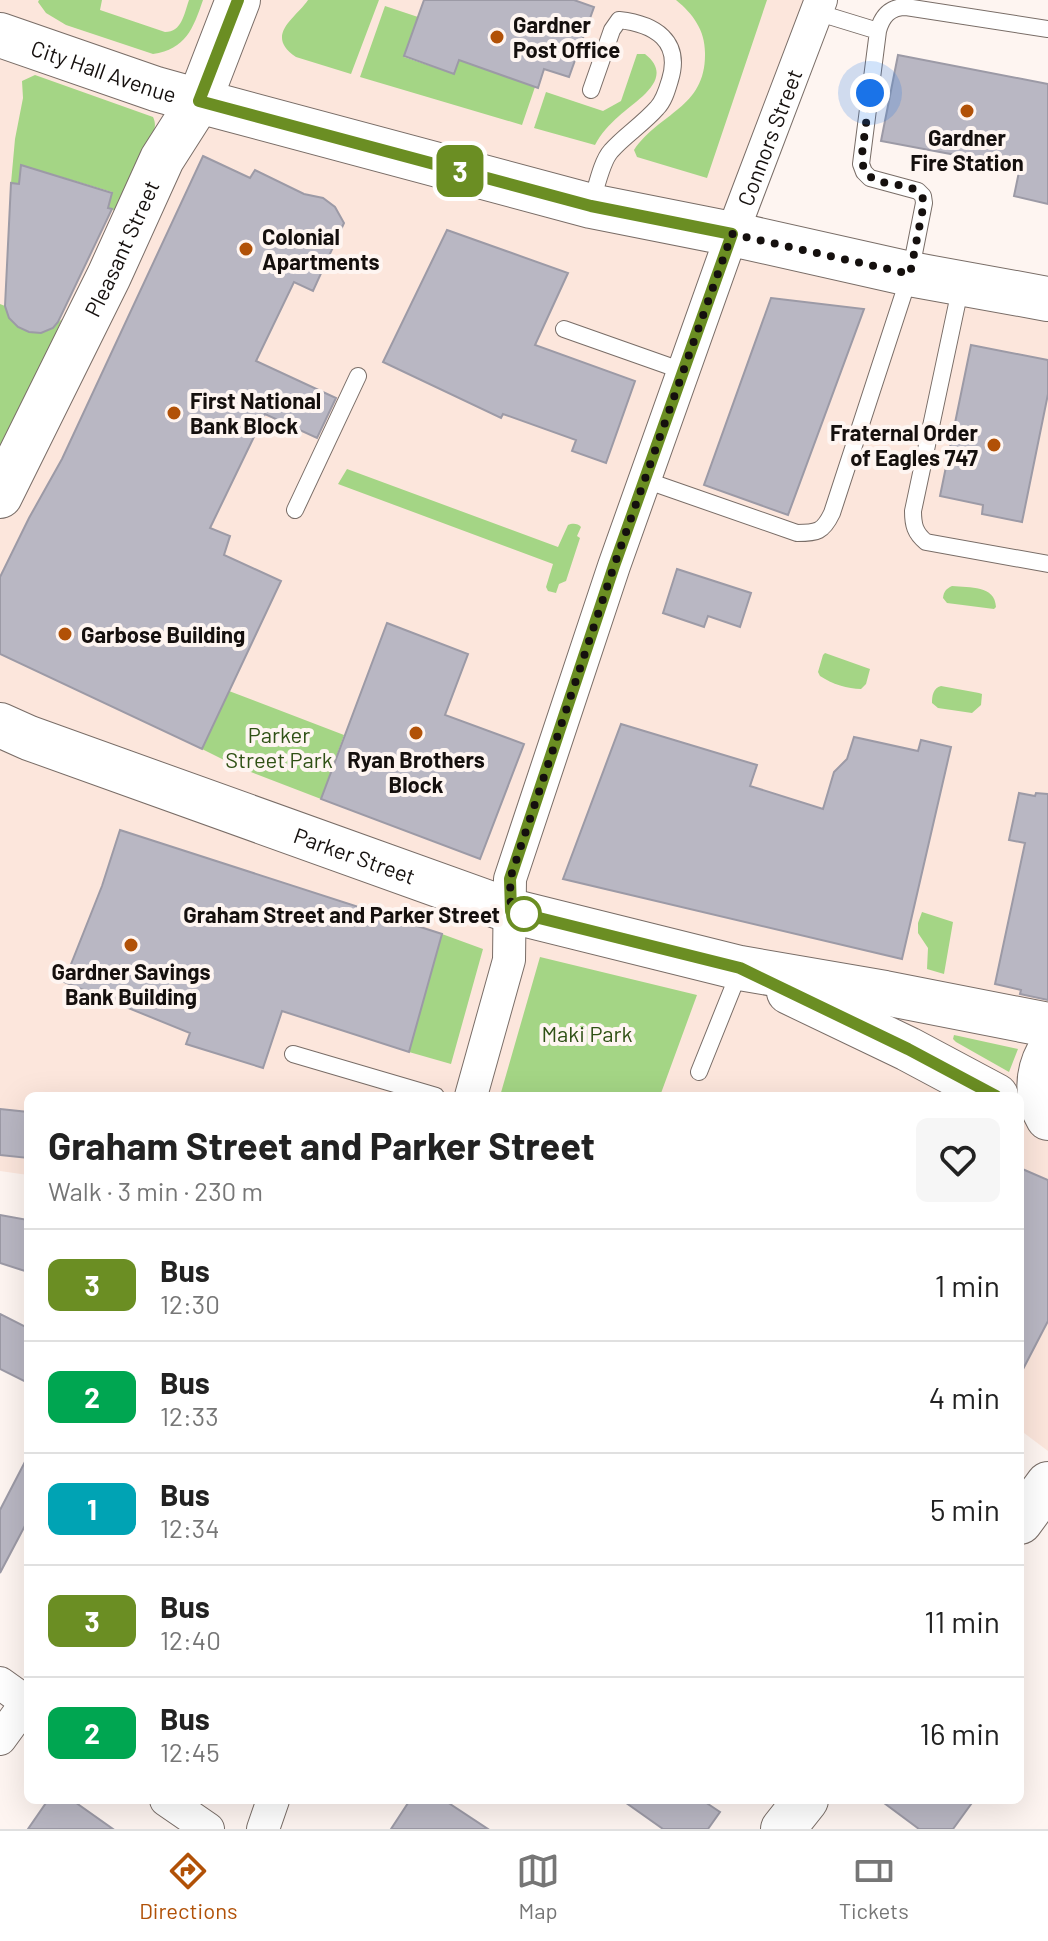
<!DOCTYPE html>
<meta charset="utf-8">
<style>
:root{--surface:#fff;--page:#f6f6f6;--text:#222;--muted:#767676;--line:#e0e0e0;--accent:#b15107}
body{margin:0;font-family:Barlow,sans-serif;background:var(--page);color:var(--text);height:100vh;display:flex;flex-direction:column;font-size:30px;white-space:nowrap}
*{box-sizing:border-box;margin:0}
p{font-size:26px;color:var(--muted)}
.icon{flex:none;width:44px;height:44px;fill:none;stroke:currentColor;stroke-width:2;stroke-linecap:round;stroke-linejoin:round}
.map{position:relative;flex:1;overflow:hidden}
.sheet{position:absolute;left:24px;top:1092px;width:1000px;height:712px;display:flex;flex-direction:column;background:var(--surface);border-radius:12px;box-shadow:0 8px 32px #0002}
.sheet>*{flex:none}
.badge{padding:0 16px;border-radius:12px;font-size:28px;line-height:52px}
.you{position:absolute;width:40px;height:40px;margin:-20px;border:6px solid #fff;border-radius:50%;background:#1a73e8;box-shadow:0 0 0 12px #1a73e833}
.map>.badge{position:absolute;translate:-50% -50%;box-shadow:0 0 0 4px #fff}
.round{display:grid;place-items:center;flex:none;width:84px;height:84px;border-radius:12px;background:var(--page)}
.overview{display:flex;align-items:center;justify-content:space-between;height:136px;padding:0 24px}
h1{font-size:38px;font-weight:700;line-height:60px}
ul{padding:0;list-style:none}
li{display:flex;align-items:center;gap:24px;height:112px;padding:0 24px;border-top:2px solid var(--line)}
li div{flex:1}
li b{display:block;font-size:30px}
li em{font-style:normal}
li .badge{min-width:88px;font-weight:700;text-align:center}
.tab-bar{display:flex;justify-content:space-around;align-items:center;height:112px;border-top:2px solid var(--line);background:var(--surface);font-size:22px;color:var(--muted)}
.tab-bar a{display:grid;justify-items:center;gap:4px}
.tab-bar .current{color:var(--accent)}
.map>svg:first-child{display:block}
.built{fill:#fce6dc}
.green{fill:#a4d585}
.building{fill:#b9b7c3;stroke:#9c9aa6;stroke-width:2}
.lines{fill:none;stroke-linecap:round;stroke-linejoin:round}
.lane-casing{stroke:#796d67;stroke-width:18}
.street-casing{stroke:#796d67;stroke-width:34}
.secondary-casing{stroke:#796d67;stroke-width:46}
.lane{stroke:#fff;stroke-width:16}
.street{stroke:#fff;stroke-width:32}
.secondary{stroke:#fff;stroke-width:44}
.line-casing{stroke:#fff;stroke-width:18}
.line{stroke:#6b8e23;stroke-width:12}
.walk{stroke:#15100e;stroke-width:8;stroke-dasharray:0 14.4}
.poi-dot{fill:#b15107;stroke:#fef5f1;stroke-width:3}
.stop-dot{fill:#fff;stroke:#6b8e23;stroke-width:4}
.labels{text-anchor:middle;dominant-baseline:central;stroke-width:8;stroke-linejoin:round;paint-order:stroke}
.poi-label{font-size:22px;font-weight:bold;fill:#15100e;stroke:#fef5f1;text-anchor:start}
.street-label{font-size:22px;fill:#15100e;stroke:#fef5f1}
.park-label{font-size:22px;fill:#2f5115;stroke:#fef5f1}
.stop-label{font-size:22px;font-weight:bold;fill:#15100e;stroke:#fef5f1;text-anchor:end}
</style>
<div class="map">
<svg width="1048" height="1829" viewBox="0 0 1048 1829">
<rect width="100%" height="100%" fill="#fef5f1"/>
<path class="built" d="M 0,0 L 816,0 L 733,234 L 1048,298 L 1048,1451 L 1020,1430 L 1020,1096 L 28,1096 L 28,1175 L 0,1171 Z"/>
<path class="green" d="M 39,0 L 102,0 L 100,10 L 165,32 C 182,32 184,14 189,0 L 203,0 C 193,29 186,49 153,54 L 66,25 L 46,13 L 38,2 Z
M 308,0 L 379,0 L 351,74 L 296,57 C 264,35 295,19 308,0 Z
M 676,0 L 767,0 L 707,178 L 637,157 L 634,150 C 660,112 706,108 705,53 C 705,30 693,14 676,0 Z
M 385,6 L 418,17 L 404,57 L 454,74 L 459,60 L 535,87 L 522,125 L 360,77 Z
M 637,54 L 645,54 C 676,78 637,100 619,116 C 609,125 601,133 595,145 L 534,128 L 546,92 L 603,111 L 621,101 Z
M 35,75 L 153,117 C 157,125 154,132 151,140 L 115,211 L 108,208 L 112,192 L 21,165 L 19,184 L 11,183 L 15,139 L 23,98 L 22,81 Z
M 0,304 L 5,306 C 14,335 41,340 62,319 L 0,459 Z
M 347,469 L 558,547 L 568,525 C 572,523 578,523 581,527 L 577,536 L 580,538 L 566,581 L 559,584 L 556,593 L 548,591 L 546,587 L 553,564 L 338,484 Z
M 952,586 C 970,588 995,585 996,607 L 994,609 L 947,603 L 943,598 C 944,591 946,589 952,586 Z
M 825,653 L 870,669 L 866,684 L 861,689 C 848,689 832,684 820,676 L 818,672 L 823,655 Z
M 941,686 L 979,693 L 982,694 L 981,705 L 972,713 L 938,708 L 932,703 C 932,696 933,688 941,686 Z
M 229,691 L 344,735 L 321,799 L 238,767 L 202,749 Z
M 922,912 L 953,922 L 944,974 L 927,969 L 928,948 L 918,933 L 918,923 Z
M 442,934 L 483,949 L 451,1064 L 409,1052 Z
M 540,957 L 697,995 L 660,1096 L 500,1096 Z
M 954,1035 L 1018,1049 L 1009,1072 L 956,1042 L 953,1039 Z"/>
<path class="building" d="M 424,0 L 574,0 L 594,7 L 569,77 L 544,69 L 538,88 L 459,60 L 454,74 L 404,56 Z
M 898,55 L 1048,84 L 1048,204 L 1014,196 L 1020,167 L 881,141 Z
M 203,156 L 250,178 L 255,170 L 304,194 L 323,198 L 335,207 L 344,223 L 313,291 L 294,282 L 256,361 L 336,398 L 317,438 L 265,414 L 210,528 L 230,536 L 224,555 L 281,581 L 202,749 L 0,654 L 0,577 L 29,518 L 62,459 Z
M 21,165 L 112,193 L 108,208 L 112,209 L 58,322 L 53,328 L 41,333 L 29,332 L 18,327 L 9,318 L 5,306 L 11,183 L 19,184 Z
M 447,230 L 568,273 L 535,345 L 635,381 L 606,463 L 572,451 L 576,440 L 503,414 L 501,418 L 383,362 Z
M 771,298 L 864,309 L 788,515 L 704,485 Z
M 971,345 L 1048,360 L 1048,394 L 1022,522 L 982,514 L 983,505 L 940,496 Z
M 677,569 L 751,593 L 740,627 L 708,616 L 704,627 L 663,613 Z
M 387,623 L 468,654 L 445,715 L 524,744 L 480,859 L 321,799 Z
M 621,724 L 757,765 L 750,786 L 823,809 L 834,772 L 847,759 L 854,737 L 918,751 L 921,740 L 951,747 L 902,959 L 563,879 Z
M 1019,793 L 1035,796 L 1036,793 L 1048,794 L 1048,1000 L 1020,994 L 1021,990 L 995,984 L 1025,843 L 1009,840 Z
M 120,830 L 442,934 L 409,1052 L 282,1011 L 263,1068 L 186,1044 L 190,1033 L 64,982 L 102,886 Z
M 0,1109 L 28,1112 L 28,1158 L 0,1155 Z
M 1020,1168 L 1048,1180 L 1048,1321 L 1020,1375 Z
M 0,1215 L 28,1220 L 28,1272 L 0,1263 Z
M 0,1314 L 28,1328 L 28,1383 L 0,1369 Z
M 28,1456 L 28,1520 L 0,1573 L 0,1510 Z
M 48,1800 L 72,1800 L 113,1829 L 28,1829 Z
M 410,1800 L 444,1800 L 488,1829 L 391,1829 Z
M 622,1800 L 702,1800 L 720,1812 L 708,1829 L 663,1829 Z
M 880,1800 L 974,1800 L 953,1829 L 919,1829 Z"/>
<g class="lines">
<defs>
<path id="lane" d="M 816,12 L 878,31
M 591,90 L 612,30 L 619,20 C 655,24 682,41 670,80 C 667,90 664,101 657,108 C 643,124 624,136 611,151 C 601,162 596,190 591,204
M 961,285 L 913,511 C 913,525 915,533 926,542 L 1048,564
M 564,329 L 683,371
M 645,480 L 797,533 C 817,533 823,532 832,513 L 910,274 L 924,203 L 923,196 L 918,191 L 870,178 L 864,172 L 861,164 L 878,31 C 882,16 890,7 906,7 L 1048,29
M 295,510 L 358,376
M 293,1054 L 436,1096
M 699,1072 L 740,970"/>
<g id="street">
<path id="s1" d="M 471,1096 L 509,960 L 510,879 L 614,566 L 732,234 L 821,0"/>
<path d="M 0,1683 L 28,1703"/>
<path d="M 0,1739 L 27,1702"/>
<path d="M 166,1800 L 208,1829"/>
<path d="M 263,1829 L 273,1800"/>
</g>
<g id="secondary">
<path id="s2" d="M 0,35 L 156,89 L 199,101 L 591,206 L 732,234 L 910,274 L 1048,299"/>
<path id="s3" d="M 0,496 L 109,276 L 162,159 L 199,101 L 238,0"/>
<path id="s4" d="M 0,725 L 29,738 L 511,911 L 740,968 L 885,993 L 1048,1025"/>
<path d="M 789,992 L 908,1049 L 996,1096"/>
<path d="M 1048,1053 C 1037,1073 1036,1098 1048,1118"/>
<path d="M 1020,1522 L 1048,1484"/>
<path d="M 783,1829 L 806,1800"/>
</g>
</defs>
<use href="#lane" class="lane-casing"/>
<use href="#street" class="street-casing"/>
<use href="#secondary" class="secondary-casing"/>
<use href="#lane" class="lane"/>
<use href="#street" class="street"/>
<use href="#secondary" class="secondary"/>
</g>
<g class="lines">
<defs>
<path id="line" d="M 238,0 L 199,101 L 591,206 L 732,234 L 614,566 L 510,879 L 511,911 L 740,968 L 908,1049 L 996,1096"/>
</defs>
<use href="#line" class="line-casing"/>
<use href="#line" class="line"/>
<path class="walk" d="M 524,914 L 527,915 L 511,911 L 510,879 L 614,566 L 732,234 L 910,274 L 924,203 C 919,171 860,200 862,154 L 870,93"/>
</g>
<g class="poi-dot">
<circle cx="497" cy="37" r="8"/>
<circle cx="967" cy="111" r="8"/>
<circle cx="246" cy="249" r="8"/>
<circle cx="174" cy="413" r="8"/>
<circle cx="994" cy="445" r="8"/>
<circle cx="65" cy="634" r="8"/>
<circle cx="416" cy="733" r="8"/>
<circle cx="131" cy="945" r="8"/>
</g>
<circle class="stop-dot" cx="524" cy="914" r="16"/>
<g class="labels">
<g class="poi-label">
<text x="513" y="24">Gardner<tspan x="513" dy="25">Post Office</tspan></text>
<text x="967" y="137" text-anchor="middle">Gardner<tspan x="967" dy="25">Fire Station</tspan></text>
<text x="262" y="236">Colonial<tspan x="262" dy="25">Apartments</tspan></text>
<text x="190" y="400">First National<tspan x="190" dy="25">Bank Block</tspan></text>
<text x="978" y="432" text-anchor="end">Fraternal Order<tspan x="978" dy="25">of Eagles 747</tspan></text>
<text x="81" y="634">Garbose Building</text>
<text x="416" y="759" text-anchor="middle">Ryan Brothers<tspan x="416" dy="25">Block</tspan></text>
<text x="131" y="971" text-anchor="middle">Gardner Savings<tspan x="131" dy="25">Bank Building</tspan></text>
</g>
<g class="street-label">
<text stroke="none"><textPath href="#s2" startOffset="110">City Hall Avenue</textPath></text>
<text stroke="none"><textPath href="#s1" startOffset="1008">Connors Street</textPath></text>
<text stroke="none"><textPath href="#s3" startOffset="276">Pleasant Street</textPath></text>
<text stroke="none"><textPath href="#s4" startOffset="378">Parker Street</textPath></text>
</g>
<g class="park-label">
<text x="279" y="734">Parker<tspan x="279" dy="25">Street Park</tspan></text>
<text x="587" y="1033">Maki Park</text>
</g>
<g class="stop-label">
<text x="500" y="914">Graham Street and Parker Street</text>
</g>
</g>
</svg>
<div class="you" style="left:870px;top:93px"></div>
<b class="badge" style="left:460px;top:171px;background:#6b8e23;color:#fff">3</b>
<section class="sheet">
<div class="overview"><div><h1>Graham Street and Parker Street</h1><p>Walk · 3 min · 230 m</p></div><a class="round"><svg class="icon" aria-label="heart" viewBox="0 0 24 24"><path d="M12 20l-8-8c-3-5 5-10 8-4 3-6 11-1 8 4z"/></svg></a></div>
<ul>
<li><span class="badge" style="background:#6b8e23;color:#fff">3</span><div><b>Bus</b><p>12:30</p></div><em>1 min</em></li>
<li><span class="badge" style="background:#00a651;color:#fff">2</span><div><b>Bus</b><p>12:33</p></div><em>4 min</em></li>
<li><span class="badge" style="background:#00a3b4;color:#fff">1</span><div><b>Bus</b><p>12:34</p></div><em>5 min</em></li>
<li><span class="badge" style="background:#6b8e23;color:#fff">3</span><div><b>Bus</b><p>12:40</p></div><em>11 min</em></li>
<li><span class="badge" style="background:#00a651;color:#fff">2</span><div><b>Bus</b><p>12:45</p></div><em>16 min</em></li>
</ul>
</section>
</div>
<nav class="tab-bar">
<a class="current"><svg class="icon" aria-label="directions" viewBox="0 0 24 24"><path d="M12 3l9 9-9 9-9-9zM9 14v-3h6M13 9l2 2-2 2"/></svg>Directions</a>
<a><svg class="icon" aria-label="map" viewBox="0 0 24 24"><path d="M3 6l6-2 6 2 6-2v14l-6 2-6-2-6 2zM9 4v14M15 6v14"/></svg>Map</a>
<a><svg class="icon" aria-label="tickets" viewBox="0 0 24 24"><path d="M3 7h18v10H3zM15 7v10"/></svg>Tickets</a>
</nav>
